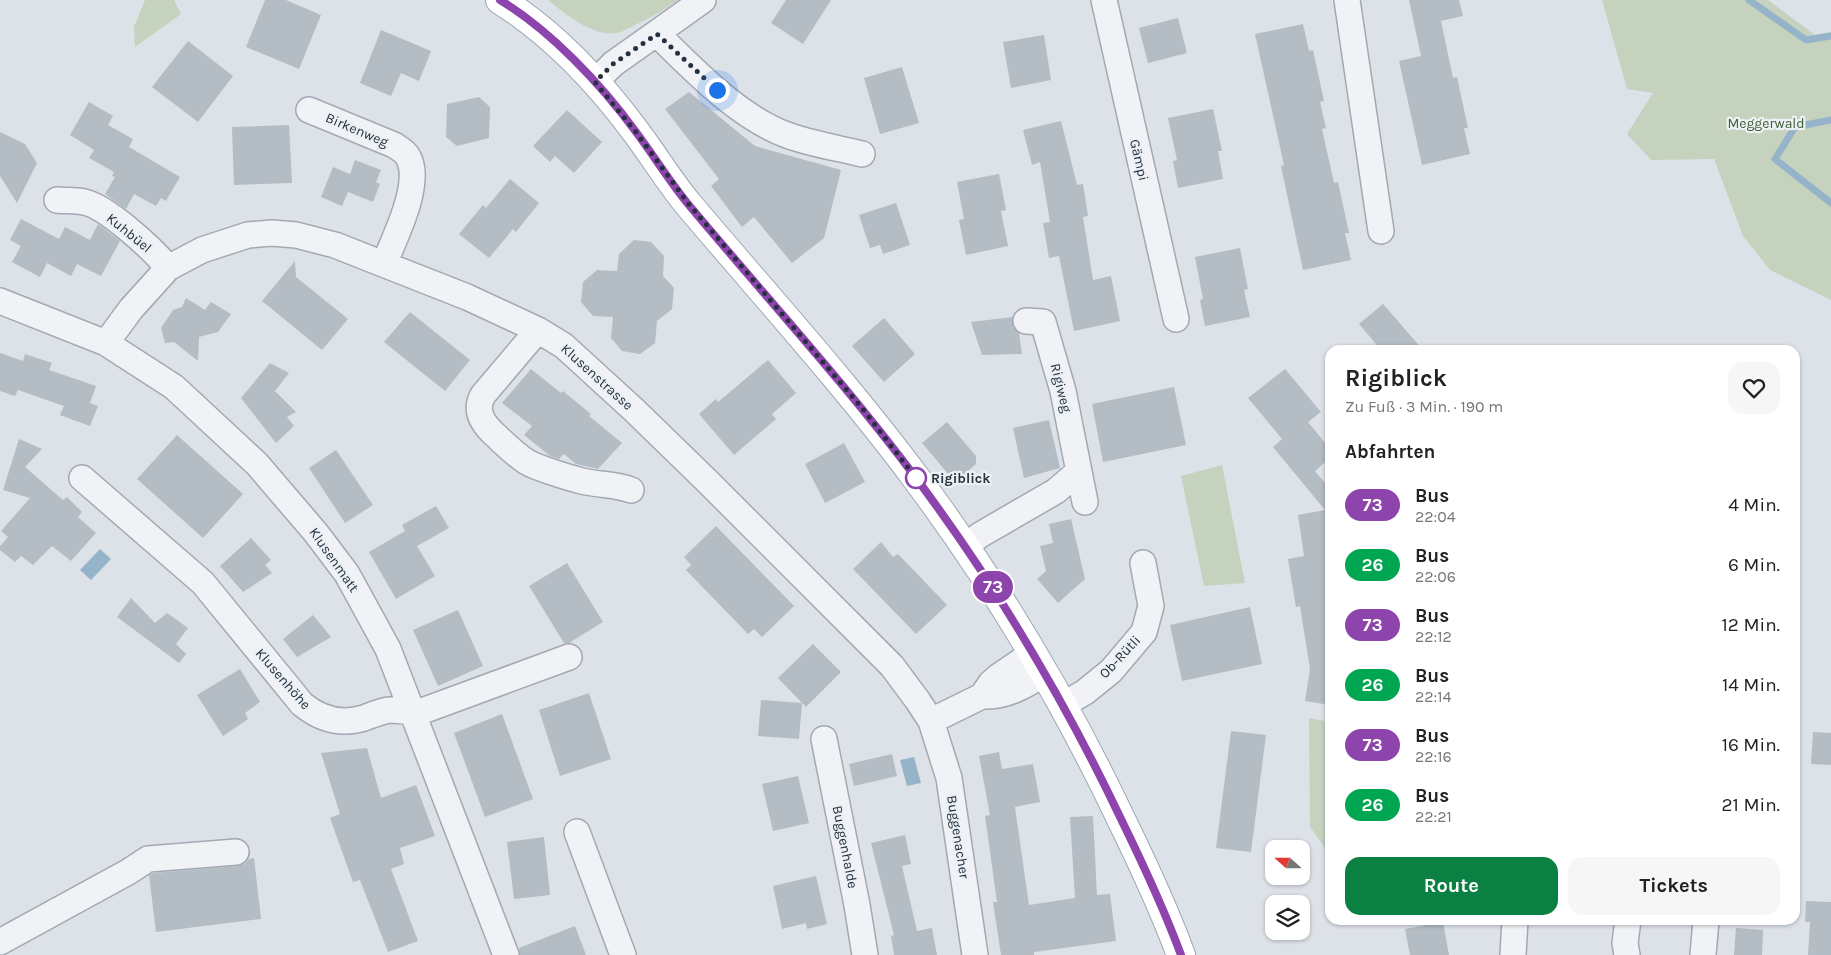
<!DOCTYPE html>
<html lang="de">
<meta charset="utf-8">
<style>
:root{--surface:#fff;--page:#f6f6f6;--text:#222;--muted:#767676;--accent:#0b8043}
body{margin:0;font-family:Karla,sans-serif;background:var(--page);color:var(--text);height:100vh;display:flex;flex-direction:column;font-size:19px;white-space:nowrap}
*{box-sizing:border-box;margin:0}
p{font-size:16px;color:var(--muted)}
.icon{flex:none;width:28px;height:28px;fill:none;stroke:currentColor;stroke-width:2;stroke-linecap:round;stroke-linejoin:round}
.map{position:relative;flex:1;overflow:hidden}
.panel{position:absolute;left:1325px;top:345px;width:475px;height:580px;display:flex;flex-direction:column;background:var(--surface);border-radius:15px;box-shadow:0 1px 4px #0004}
.panel>*{flex:none}
.badge{padding:0 10px;border-radius:16px;font-size:18px;line-height:32px}
.needle{width:32px;rotate:291deg}
.fabs{position:absolute;left:1265px;top:840px;display:grid;gap:10px}
.fabs a{display:grid;place-items:center;width:45px;height:45px;border-radius:10px;background:var(--surface);box-shadow:0 1px 4px #0004;font-size:25px}
.you{position:absolute;width:25px;height:25px;margin:-12px;border:4px solid #fff;border-radius:50%;background:#1a73e8;box-shadow:0 0 0 8px #1a73e833}
.map>.badge{position:absolute;translate:-50% -50%;box-shadow:0 0 0 2px #fff}
h2{padding:0 20px;font-size:19px;line-height:45px}
.round{display:grid;place-items:center;flex:none;width:52px;height:52px;border-radius:15px;background:var(--page)}
.summary{display:flex;align-items:center;justify-content:space-between;height:85px;padding:0 20px}
h1{font-size:24px;font-weight:700;line-height:38px}
.button{display:flex;gap:10px;margin-top:auto;padding:10px 20px}
.button a{flex:1;height:58px;border-radius:15px;background:var(--accent);color:#fff;font-size:20px;font-weight:700;line-height:58px;text-align:center}
.button a+a{background:var(--page);color:var(--text)}
ul{padding:0;list-style:none}
li{display:flex;align-items:center;gap:15px;height:60px;padding:0 20px}
li div{flex:1}
li b{display:block;font-size:19px}
li em{font-style:normal}
li .badge{min-width:55px;font-weight:700;text-align:center}
.map>svg:first-child{display:block}
.green{fill:#c5d2be}
.water{fill:#96b4c9}
.lines{fill:none;stroke-linecap:round;stroke-linejoin:round}
.stream{stroke:#96b4c9;stroke-width:7}
.building{fill:#b4bcc4}
.minor-casing{stroke:#a2a9b2;stroke-width:28}
.major-casing{stroke:#9ca8b4;stroke-width:30}
.minor{stroke:#f0f2f6;stroke-width:25}
.major{stroke:#fff;stroke-width:28}
.line-casing{stroke:#fff;stroke-width:11}
.line{stroke:#8e44ad;stroke-width:8}
.walk{stroke:#26313f;stroke-width:5;stroke-dasharray:0 9}
.stop-dot{fill:#fff;stroke:#8e44ad;stroke-width:2.5}
.labels{text-anchor:middle;dominant-baseline:central;stroke-width:4.5;stroke-linejoin:round;paint-order:stroke}
.park-label{font-size:14px;fill:#3e5b33;stroke:#ecf1f5}
.street-label{font-size:14px;fill:#26313f;stroke:#ecf1f5}
.stop-label{font-size:14px;font-weight:bold;fill:#26313f;stroke:#ecf1f5;text-anchor:start}
</style>
<div class="map">
<svg width="1831" height="955" viewBox="0 0 1831 955">
<rect width="100%" height="100%" fill="#dde2e8"/>
<path class="green" d="M 145,0 L 174,0 L 181,14 L 135,47 L 134,27 Z
M 548,0 L 678,0 C 663,11 648,19 631,27 C 626,29 621,33 617,33 C 592,37 566,14 548,0 Z
M 1602,0 L 1768,0 L 1815,35 L 1831,32 L 1831,300 L 1770,270 L 1743,236 L 1714,159 L 1651,160 L 1627,134 L 1653,93 L 1627,89 Z
M 1222,465 L 1245,583 L 1204,586 L 1181,476 Z
M 1309,718 L 1330,722 L 1330,860 L 1323,845 L 1310,827 Z"/>
<path class="water" d="M 100,549 L 111,559 L 91,580 L 80,570 Z
M 914,757 L 921,783 L 907,786 L 900,760 Z"/>
<g class="lines">
<path class="stream" d="M 1749,0 L 1806,40 L 1831,36
M 1831,120 L 1795,127 L 1775,159 L 1831,203"/>
</g>
<path class="building" d="M 265,0 L 286,0 L 321,15 L 299,69 L 246,47 Z
M 786,0 L 831,0 L 803,44 L 771,23 Z
M 1409,0 L 1459,0 L 1463,16 L 1441,21 L 1453,78 L 1457,77 L 1468,128 L 1464,128 L 1470,154 L 1422,165 L 1399,61 L 1421,56 Z
M 1178,18 L 1187,53 L 1148,63 L 1139,28 Z
M 1303,24 L 1309,51 L 1313,50 L 1324,101 L 1320,102 L 1326,128 L 1322,129 L 1334,183 L 1338,182 L 1349,233 L 1345,233 L 1351,260 L 1303,270 L 1281,166 L 1284,165 L 1255,34 Z
M 381,30 L 431,51 L 419,81 L 401,73 L 391,96 L 360,83 Z
M 1044,35 L 1051,80 L 1011,88 L 1003,42 Z
M 188,41 L 233,76 L 198,122 L 152,87 Z
M 902,67 L 919,123 L 880,134 L 864,78 Z
M 689,92 L 755,146 L 841,170 L 824,238 L 792,263 L 754,217 L 742,227 L 711,186 L 719,179 L 665,109 Z
M 479,97 L 490,107 L 489,138 L 457,146 L 446,137 L 447,104 Z
M 89,102 L 113,116 L 108,125 L 133,139 L 129,147 L 180,177 L 166,201 L 161,198 L 156,206 L 134,194 L 126,209 L 105,194 L 115,177 L 112,176 L 114,172 L 89,158 L 94,150 L 70,135 Z
M 1213,109 L 1222,151 L 1218,151 L 1223,179 L 1178,188 L 1173,161 L 1177,160 L 1168,118 Z
M 567,110 L 602,142 L 574,173 L 555,156 L 550,162 L 533,146 Z
M 1061,121 L 1077,185 L 1083,184 L 1088,216 L 1083,217 L 1093,280 L 1111,276 L 1120,321 L 1074,331 L 1059,256 L 1049,258 L 1043,223 L 1050,222 L 1040,162 L 1032,165 L 1023,130 Z
M 289,125 L 292,183 L 234,185 L 232,127 Z
M 0,132 L 25,144 L 37,163 L 17,203 L 0,176 Z
M 355,160 L 381,170 L 376,182 L 380,184 L 373,202 L 348,192 L 342,206 L 321,197 L 333,167 L 350,174 Z
M 999,174 L 1006,210 L 1001,211 L 1008,246 L 966,255 L 959,220 L 964,219 L 957,182 Z
M 510,179 L 539,203 L 516,232 L 513,229 L 489,258 L 459,234 L 483,205 L 486,208 Z
M 896,203 L 910,245 L 883,254 L 880,245 L 870,248 L 859,215 Z
M 21,219 L 59,239 L 65,227 L 90,240 L 98,224 L 120,241 L 101,276 L 77,264 L 71,276 L 47,263 L 40,277 L 12,262 L 21,246 L 10,240 Z
M 634,240 L 651,242 L 664,256 L 663,276 L 674,288 L 672,309 L 657,321 L 655,343 L 640,354 L 622,351 L 611,338 L 613,317 L 593,316 L 581,302 L 583,282 L 597,270 L 617,271 L 619,254 Z
M 1240,248 L 1248,289 L 1244,290 L 1250,317 L 1205,326 L 1200,300 L 1203,299 L 1195,257 Z
M 295,261 L 296,277 L 348,319 L 322,350 L 262,301 Z
M 186,298 L 205,310 L 211,302 L 231,314 L 218,332 L 199,337 L 198,361 L 174,342 L 165,343 L 161,328 L 173,310 L 182,307 Z
M 1383,304 L 1423,350 L 1381,350 L 1359,324 Z
M 410,312 L 470,360 L 445,391 L 384,342 Z
M 1013,317 L 1013,327 L 1019,333 L 1022,354 L 982,355 L 971,322 Z
M 884,318 L 915,354 L 884,382 L 852,346 Z
M 0,353 L 23,361 L 25,354 L 52,363 L 49,370 L 96,386 L 90,403 L 98,406 L 90,426 L 60,415 L 64,406 L 18,390 L 15,396 L 0,391 Z
M 768,360 L 796,393 L 772,414 L 776,419 L 734,455 L 699,414 L 716,399 L 718,402 Z
M 270,363 L 289,373 L 275,391 L 296,412 L 287,417 L 294,426 L 276,443 L 241,398 Z
M 531,369 L 561,393 L 563,391 L 591,414 L 589,416 L 622,443 L 598,469 L 576,464 L 564,454 L 559,459 L 550,456 L 524,435 L 532,426 L 502,403 Z
M 1285,369 L 1321,412 L 1308,422 L 1330,449 L 1330,458 L 1315,471 L 1330,489 L 1330,508 L 1327,510 L 1330,510 L 1330,705 L 1305,701 L 1310,669 L 1300,606 L 1296,607 L 1288,559 L 1304,556 L 1298,515 L 1325,510 L 1273,447 L 1282,439 L 1248,398 Z
M 1174,387 L 1186,445 L 1103,462 L 1092,404 Z
M 1049,420 L 1060,468 L 1024,478 L 1013,428 Z
M 947,422 L 976,456 L 976,464 L 955,482 L 922,443 Z
M 177,435 L 243,494 L 203,538 L 137,479 Z
M 19,439 L 42,449 L 25,467 L 63,500 L 67,497 L 82,512 L 78,517 L 96,533 L 71,561 L 52,546 L 33,565 L 21,556 L 15,562 L 0,550 L 0,546 L 8,537 L 1,531 L 30,498 L 3,490 Z
M 844,443 L 865,482 L 825,503 L 805,464 Z
M 336,450 L 373,505 L 345,523 L 309,468 Z
M 436,506 L 449,528 L 417,546 L 435,576 L 396,599 L 369,552 L 405,531 L 402,525 Z
M 1071,519 L 1085,579 L 1058,603 L 1037,579 L 1046,571 L 1040,546 L 1053,543 L 1049,524 Z
M 716,526 L 794,606 L 762,637 L 754,629 L 748,634 L 686,570 L 691,565 L 684,557 Z
M 251,538 L 271,560 L 265,565 L 272,573 L 243,592 L 220,566 Z
M 881,542 L 893,557 L 898,554 L 947,605 L 916,634 L 853,569 Z
M 567,563 L 603,622 L 569,643 L 564,643 L 529,586 Z
M 131,598 L 155,623 L 167,613 L 188,628 L 176,644 L 186,654 L 179,663 L 117,617 Z
M 1250,607 L 1262,664 L 1182,681 L 1170,625 Z
M 458,610 L 483,666 L 438,686 L 413,630 Z
M 313,615 L 331,637 L 297,657 L 283,639 Z
M 813,644 L 841,672 L 806,707 L 778,678 Z
M 240,669 L 260,702 L 245,713 L 248,719 L 223,736 L 197,695 Z
M 589,693 L 611,759 L 560,776 L 539,710 Z
M 761,700 L 802,703 L 799,739 L 758,736 Z
M 502,714 L 533,799 L 485,817 L 454,733 Z
M 1231,731 L 1266,735 L 1251,852 L 1216,848 Z
M 1813,732 L 1831,733 L 1831,765 L 1811,764 Z
M 367,748 L 381,798 L 416,785 L 435,836 L 400,848 L 404,864 L 391,869 L 418,941 L 388,952 L 360,880 L 353,882 L 330,818 L 340,814 L 321,753 Z
M 999,752 L 1002,769 L 1033,764 L 1040,802 L 1015,807 L 1029,905 L 1075,898 L 1070,817 L 1093,816 L 1097,895 L 1110,894 L 1116,941 L 1034,952 L 1034,955 L 1001,955 L 993,902 L 997,902 L 985,816 L 990,815 L 979,756 Z
M 892,754 L 897,776 L 854,786 L 849,764 Z
M 798,776 L 809,823 L 773,831 L 762,784 Z
M 905,835 L 911,864 L 902,866 L 917,931 L 932,928 L 937,955 L 894,955 L 891,936 L 894,935 L 871,843 Z
M 544,837 L 550,895 L 514,899 L 507,842 Z
M 254,858 L 261,919 L 156,932 L 149,875 L 153,873 L 237,866 L 244,864 L 249,859 Z
M 816,876 L 827,924 L 807,929 L 806,923 L 782,929 L 773,886 Z
M 1806,901 L 1831,902 L 1831,955 L 1808,955 L 1810,922 L 1805,922 Z
M 1443,922 L 1449,955 L 1410,955 L 1405,929 Z
M 575,926 L 586,955 L 520,955 L 519,948 Z
M 1736,928 L 1763,930 L 1762,955 L 1734,955 Z"/>
<g class="lines">
<defs>
<path id="minor" d="M 1104,0 L 1176,319
M 1347,0 L 1381,231
M 657,34 C 694,70 738,117 787,135 C 811,144 838,148 862,154
M 595,82 L 613,64 L 703,0
M 309,110 L 394,145 C 400,149 405,151 408,157 C 423,183 394,239 384,264
M 57,200 C 65,201 75,200 84,202 C 106,206 154,250 168,268
M 0,301 L 106,343 L 174,387 L 257,464 L 316,533 L 347,574 L 388,649 L 506,955
M 1026,321 L 1043,322 L 1063,391 L 1085,502
M 538,330 L 483,395 C 475,409 481,421 492,432 C 503,442 514,454 527,462 C 537,468 570,478 582,481 C 599,485 615,484 631,490
M 106,343 L 131,309 L 168,268 L 202,250 L 248,235 L 272,233 L 296,235 L 335,245 L 467,297 L 538,330 L 564,346 L 634,410 L 705,479 L 892,666 L 918,701 L 931,721 L 982,696 L 991,683 L 999,676 L 1033,653
M 82,478 L 203,583 L 302,704 C 320,719 341,725 364,718 C 372,715 381,711 390,710 C 404,710 411,714 425,710 L 569,657
M 966,546 L 980,535 L 1056,491 L 1078,472
M 982,696 C 1006,697 1025,686 1045,673
M 1063,705 L 1085,692 L 1111,671 L 1144,632 L 1151,606 L 1143,563
M 931,721 L 949,778 L 975,955
M 824,739 L 857,905 L 865,955
M 577,832 L 623,955
M 0,942 L 128,872 L 148,859 L 236,852
M 1513,955 L 1515,920
M 1627,955 L 1625,943 L 1628,920
M 1703,955 L 1706,920"/>
<path id="major" d="M 500,0 C 552,32 600,83 636,132 C 654,156 669,181 688,204 C 765,295 845,383 916,478 C 996,585 1064,699 1121,819 C 1143,864 1164,909 1181,955"/>
</defs>
<use href="#minor" class="minor-casing"/>
<use href="#major" class="major-casing"/>
<use href="#minor" class="minor"/>
<use href="#major" class="major"/>
</g>
<g class="lines">
<defs>
<path id="line" d="M 500,0 C 551,31 601,84 636,132 C 654,156 669,181 688,204 C 764,295 845,383 916,478 C 996,585 1064,699 1121,819 C 1143,864 1164,909 1181,955"/>
</defs>
<use href="#line" class="line-casing"/>
<use href="#line" class="line"/>
<path class="walk" d="M 717,90 L 657,34 L 613,64 L 595,82 L 636,132 L 687,202 L 862,408 L 916,478"/>
</g>
<circle class="stop-dot" cx="916" cy="478" r="10"/>
<g class="labels">
<g class="park-label">
<text x="1766" y="123">Meggerwald</text>
</g>
<g class="street-label">
<text transform="translate(357 130) rotate(23)">Birkenweg</text>
<text transform="translate(1139 160) rotate(77)">Gämpi</text>
<text transform="translate(129 233) rotate(39)">Kuhbüel</text>
<text transform="translate(597 377) rotate(42)">Klusenstrasse</text>
<text transform="translate(1061 388) rotate(76)">Rigiweg</text>
<text transform="translate(334 560) rotate(55)">Klusenmatt</text>
<text transform="translate(1120 657) rotate(-47)">Ob-Rütli</text>
<text transform="translate(283 679) rotate(49)">Klusenhöhe</text>
<text transform="translate(958 837) rotate(81)">Buggenacher</text>
<text transform="translate(845 847) rotate(79)">Buggenhalde</text>
</g>
<g class="stop-label">
<text x="931" y="478">Rigiblick</text>
</g>
</g>
</svg>
<div class="fabs">
<a><svg class="needle" viewBox="-14 -14 28 28"><path d="M0-13l5 13h-10z" fill="#e53935"/><path d="M0 13l5-13h-10z" fill="#767676"/></svg></a>
<a><svg class="icon" aria-label="layers" viewBox="0 0 24 24"><path d="M12 4l9 5-9 5-9-5zM3 14l9 5 9-5"/></svg></a>
</div>
<div class="you" style="left:717px;top:90px"></div>
<b class="badge" style="left:993px;top:587px;background:#8e44ad;color:#fff">73</b>
<section class="panel">
<div class="summary"><div><h1>Rigiblick</h1><p>Zu Fuß · 3 Min. · 190 m</p></div><a class="round"><svg class="icon" aria-label="heart" viewBox="0 0 24 24"><path d="M12 20l-8-8c-3-5 5-10 8-4 3-6 11-1 8 4z"/></svg></a></div>
<h2>Abfahrten</h2>
<ul>
<li><span class="badge" style="background:#8e44ad;color:#fff">73</span><div><b>Bus</b><p>22:04</p></div><em>4 Min.</em></li>
<li><span class="badge" style="background:#00a651;color:#fff">26</span><div><b>Bus</b><p>22:06</p></div><em>6 Min.</em></li>
<li><span class="badge" style="background:#8e44ad;color:#fff">73</span><div><b>Bus</b><p>22:12</p></div><em>12 Min.</em></li>
<li><span class="badge" style="background:#00a651;color:#fff">26</span><div><b>Bus</b><p>22:14</p></div><em>14 Min.</em></li>
<li><span class="badge" style="background:#8e44ad;color:#fff">73</span><div><b>Bus</b><p>22:16</p></div><em>16 Min.</em></li>
<li><span class="badge" style="background:#00a651;color:#fff">26</span><div><b>Bus</b><p>22:21</p></div><em>21 Min.</em></li>
</ul>
<div class="button"><a>Route</a><a>Tickets</a></div>
</section>
</div>
